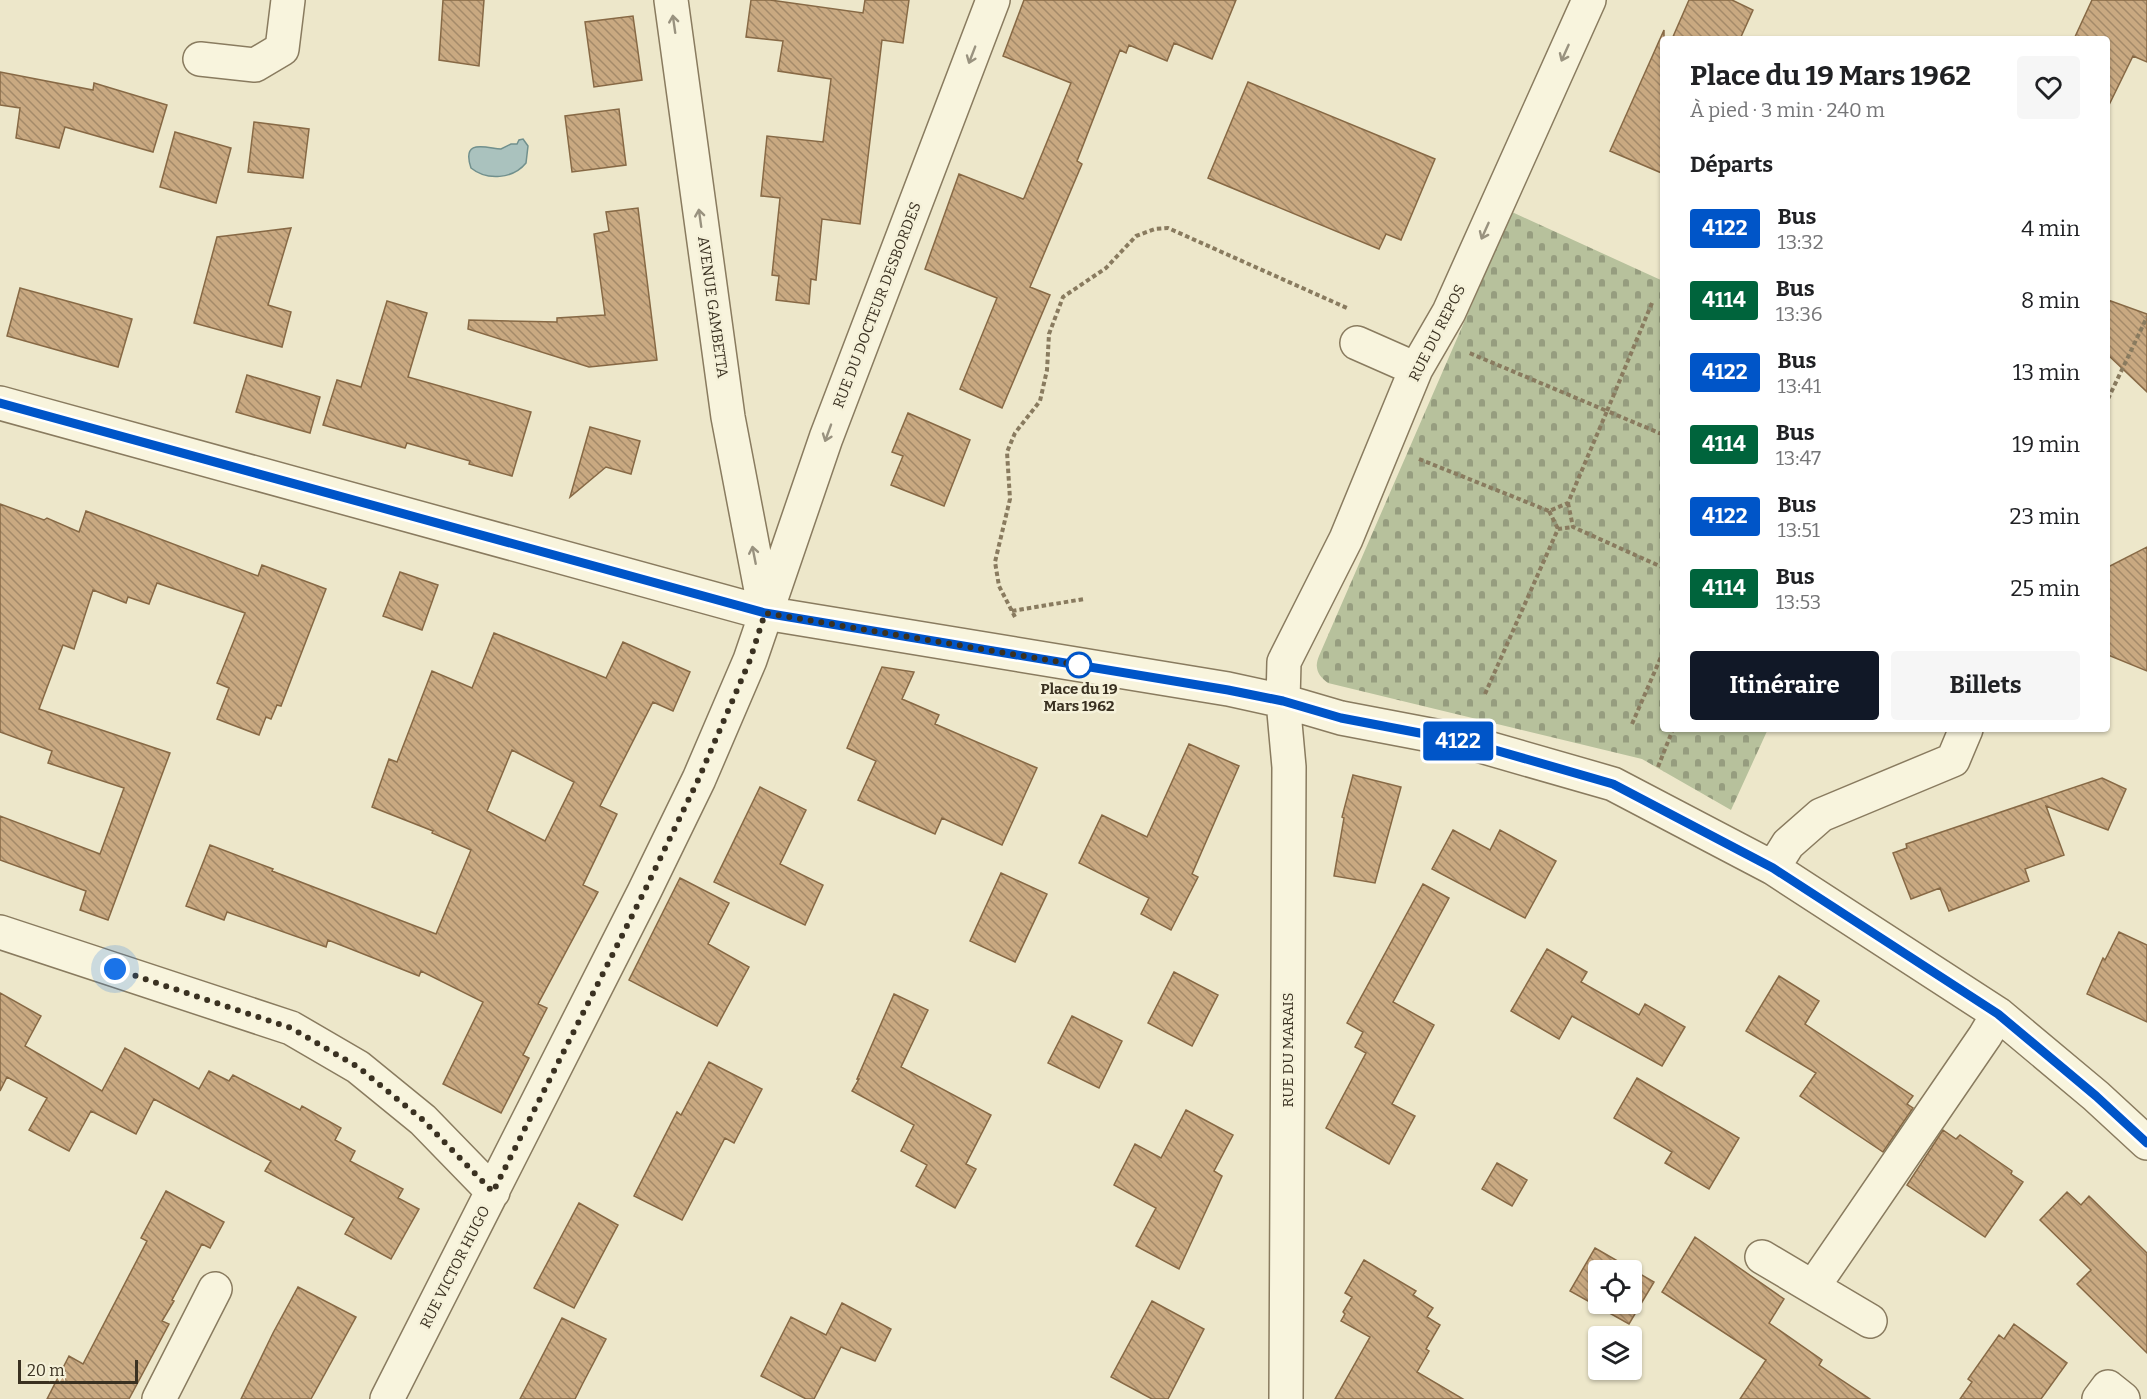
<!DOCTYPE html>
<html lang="fr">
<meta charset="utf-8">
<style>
:root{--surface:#fff;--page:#f6f6f6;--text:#202124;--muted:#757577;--accent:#111827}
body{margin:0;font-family:Bitter,serif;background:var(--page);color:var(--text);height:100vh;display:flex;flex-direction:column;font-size:22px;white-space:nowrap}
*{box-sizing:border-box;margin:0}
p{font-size:20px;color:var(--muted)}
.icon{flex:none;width:33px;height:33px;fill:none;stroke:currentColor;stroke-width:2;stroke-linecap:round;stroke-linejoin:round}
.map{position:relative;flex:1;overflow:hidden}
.details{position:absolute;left:1660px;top:36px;width:450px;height:696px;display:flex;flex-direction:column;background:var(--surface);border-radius:6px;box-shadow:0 2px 4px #0004}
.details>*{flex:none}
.badge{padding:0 12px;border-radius:4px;font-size:21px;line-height:39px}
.controls{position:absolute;left:1588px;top:1260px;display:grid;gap:12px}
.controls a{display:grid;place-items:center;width:54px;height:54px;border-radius:6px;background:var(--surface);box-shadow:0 2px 4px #0004;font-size:30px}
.scale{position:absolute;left:18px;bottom:15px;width:120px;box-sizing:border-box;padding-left:6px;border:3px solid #3a3121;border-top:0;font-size:16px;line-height:21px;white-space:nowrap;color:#3a3121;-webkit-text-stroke:4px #f5f1d9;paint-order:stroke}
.you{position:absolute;width:30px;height:30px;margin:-15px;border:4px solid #fff;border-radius:50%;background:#1a73e8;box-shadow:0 0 0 9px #1a73e833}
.map>.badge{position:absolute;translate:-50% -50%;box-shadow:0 0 0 3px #fff}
h2{padding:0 30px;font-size:22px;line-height:54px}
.round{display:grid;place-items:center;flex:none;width:63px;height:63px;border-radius:6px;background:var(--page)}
.summary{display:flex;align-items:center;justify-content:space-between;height:102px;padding:0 30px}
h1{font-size:28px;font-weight:700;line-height:45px}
.cta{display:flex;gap:12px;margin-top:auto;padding:12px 30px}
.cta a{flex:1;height:69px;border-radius:6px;background:var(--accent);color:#fff;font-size:24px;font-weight:700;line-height:69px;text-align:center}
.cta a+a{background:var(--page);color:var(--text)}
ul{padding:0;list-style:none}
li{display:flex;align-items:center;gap:18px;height:72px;padding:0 30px}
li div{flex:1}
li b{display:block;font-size:22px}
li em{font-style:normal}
li .badge{min-width:66px;font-weight:700;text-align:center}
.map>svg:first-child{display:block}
.cemetery{fill:url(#cemetery-stones)}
.water{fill:#aac2be;stroke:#71908d;stroke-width:1.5}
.building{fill:url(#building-back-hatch);stroke:#876945;stroke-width:1.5;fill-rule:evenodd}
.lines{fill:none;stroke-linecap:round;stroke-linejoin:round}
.minor-casing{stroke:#897b5f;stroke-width:36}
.path{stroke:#897b5f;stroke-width:4;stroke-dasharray:4.5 3;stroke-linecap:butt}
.minor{stroke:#f8f4dd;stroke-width:33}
.oneway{stroke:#99927f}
.line-casing{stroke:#fff;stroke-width:14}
.line{stroke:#0055c8;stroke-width:9}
.walk{stroke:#3a3121;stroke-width:6;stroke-dasharray:0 10.8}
.stop-dot{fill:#fff;stroke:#0055c8;stroke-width:3}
.labels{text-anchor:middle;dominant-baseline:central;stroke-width:5;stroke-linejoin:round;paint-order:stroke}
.street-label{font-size:15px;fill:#3a3121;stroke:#f5f1d9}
.stop-label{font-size:15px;font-weight:bold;fill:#3a3121;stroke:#f5f1d9}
</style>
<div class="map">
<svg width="2147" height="1399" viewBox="0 0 2147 1399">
<defs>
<pattern id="cemetery-stones" width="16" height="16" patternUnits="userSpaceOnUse" patternTransform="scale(1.5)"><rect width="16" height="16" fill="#b7c19c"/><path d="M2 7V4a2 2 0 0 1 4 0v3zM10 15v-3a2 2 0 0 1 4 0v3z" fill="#969d7f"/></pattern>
<pattern id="building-back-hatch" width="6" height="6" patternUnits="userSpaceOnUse" patternTransform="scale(1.5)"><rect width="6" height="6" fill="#c9a981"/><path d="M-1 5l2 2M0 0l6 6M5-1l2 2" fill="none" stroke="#a48a69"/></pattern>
</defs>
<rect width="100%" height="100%" fill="#ede7ca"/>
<path class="cemetery" d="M 1512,212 L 1663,281 L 1664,729 L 1768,729 L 1731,810 L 1642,759 L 1328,683 C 1318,676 1314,668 1319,656 Z"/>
<path class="water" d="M 523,139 L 528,146 L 526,163 C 513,179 487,181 471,168 C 461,138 486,148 501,149 L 511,144 L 517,144 L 519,140 Z"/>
<path class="building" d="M 443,0 L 484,0 L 479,66 L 439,60 Z
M 751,0 L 770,0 L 863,13 L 865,0 L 909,0 L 903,43 L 882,40 L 860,224 L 822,219 L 816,280 L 811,279 L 809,304 L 776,300 L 779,276 L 772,275 L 780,198 L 761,196 L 767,136 L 823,142 L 831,79 L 778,71 L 783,41 L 746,37 Z
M 1024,0 L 1236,0 L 1212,59 L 1174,43 L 1167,61 L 1129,45 L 1126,53 L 1120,50 L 1077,161 L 1082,164 L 1030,287 L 1050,295 L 1002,408 L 960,389 L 997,298 L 925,269 L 959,174 L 1023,199 L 1024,198 L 1071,83 L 1003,56 Z
M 1689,0 L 1732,0 L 1753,10 L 1740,39 L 1672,39 Z
M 2092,0 L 2147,0 L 2147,62 L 2133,56 L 2108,107 L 2108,39 L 2074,39 Z
M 633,16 L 642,80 L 594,87 L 585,22 Z
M 1664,30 L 1664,174 L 1610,151 Z
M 0,72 L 93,90 L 94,83 L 167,105 L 153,152 L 65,127 L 59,148 L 16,138 L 20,108 L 0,105 Z
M 1248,82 L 1435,159 L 1401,240 L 1386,234 L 1379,249 L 1208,178 Z
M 619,109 L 626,165 L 572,172 L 565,116 Z
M 254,122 L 309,129 L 303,178 L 248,172 Z
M 175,132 L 231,148 L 216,203 L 160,187 Z
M 638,208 L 657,360 L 589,367 L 468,329 L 469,320 L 557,322 L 557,318 L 605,315 L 594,234 L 609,231 L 606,212 Z
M 291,228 L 268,305 L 291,312 L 282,347 L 194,323 L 217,237 Z
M 20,288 L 132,319 L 118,367 L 7,336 Z
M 2108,300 L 2147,314 L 2147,392 L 2108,355 Z
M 387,301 L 427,313 L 408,377 L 531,412 L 512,476 L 469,464 L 470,461 L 407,443 L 405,448 L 323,425 L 337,380 L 361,387 Z
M 247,375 L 320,397 L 310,433 L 236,412 Z
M 908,413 L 970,440 L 944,506 L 891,485 L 903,456 L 892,452 Z
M 590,427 L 640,441 L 631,474 L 606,467 L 570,497 Z
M 0,504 L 44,520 L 47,518 L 79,532 L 86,511 L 258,576 L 262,565 L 326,589 L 281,706 L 277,705 L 271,719 L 266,717 L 259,735 L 217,719 L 229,688 L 217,683 L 245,613 L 157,583 L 149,604 L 128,597 L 126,603 L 93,590 L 74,649 L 63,645 L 39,709 L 170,753 L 108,920 L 80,910 L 86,891 L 0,860 L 0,816 L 100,854 L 124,788 L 48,763 L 52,751 L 0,732 Z
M 2147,547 L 2147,671 L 2108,655 L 2108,567 Z
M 400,572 L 438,585 L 422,630 L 383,616 Z
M 494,633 L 606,678 L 623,642 L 690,672 L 673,711 L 653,702 L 600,806 L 617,814 L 583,885 L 598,892 L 538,1004 L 547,1008 L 523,1055 L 529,1058 L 501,1113 L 443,1084 L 483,1002 L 421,971 L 419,976 L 328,940 L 326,947 L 227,912 L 224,920 L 186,906 L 210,845 L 273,869 L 272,871 L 436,934 L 471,850 L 432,833 L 433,831 L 372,807 L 389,759 L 397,762 L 432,671 L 472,688 ZM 512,750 L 574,782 L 545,841 L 487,811 Z
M 882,667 L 914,672 L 902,699 L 939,715 L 935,724 L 1037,768 L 1002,845 L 942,818 L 935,834 L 858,800 L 876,761 L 847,748 Z
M 1189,744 L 1239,766 L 1192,874 L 1198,877 L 1171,930 L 1141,914 L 1149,898 L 1079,863 L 1102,815 L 1147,837 Z
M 1353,775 L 1401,787 L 1375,883 L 1334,876 L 1344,818 L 1342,817 Z
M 2102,778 L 2126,789 L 2108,830 L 2046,806 L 2064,855 L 2025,869 L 2029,881 L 1949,911 L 1940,888 L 1911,899 L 1893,853 L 1907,848 L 1906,844 Z
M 760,787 L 806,810 L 780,864 L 823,885 L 805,925 L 714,882 Z
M 1453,830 L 1490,850 L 1500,830 L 1556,861 L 1525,918 L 1432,869 Z
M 1001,873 L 1047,894 L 1015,962 L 970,941 Z
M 680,878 L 729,903 L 708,944 L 749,967 L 717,1026 L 629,980 Z
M 1423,884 L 1449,898 L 1393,1002 L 1434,1025 L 1392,1104 L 1415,1116 L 1389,1164 L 1326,1128 L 1366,1053 L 1355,1047 L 1363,1032 L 1347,1023 Z
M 2119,932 L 2147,945 L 2147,1022 L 2087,994 L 2103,958 L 2105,960 Z
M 1547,949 L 1587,972 L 1581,982 L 1639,1015 L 1645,1004 L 1685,1027 L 1662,1066 L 1572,1016 L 1559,1039 L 1511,1011 Z
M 1174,972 L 1218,995 L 1192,1046 L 1148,1023 Z
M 1779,976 L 1819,1001 L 1805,1024 L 1913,1096 L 1907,1104 L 1913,1108 L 1883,1152 L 1800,1096 L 1816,1073 L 1746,1031 Z
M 0,993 L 41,1016 L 25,1046 L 102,1091 L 125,1048 L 199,1089 L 209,1071 L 229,1081 L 233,1075 L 300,1110 L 302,1106 L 341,1128 L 335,1140 L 355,1151 L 350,1161 L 403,1189 L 398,1198 L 419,1209 L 391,1259 L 345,1234 L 354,1218 L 265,1171 L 271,1161 L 154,1099 L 136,1134 L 91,1111 L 69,1151 L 29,1130 L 47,1098 L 7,1077 L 0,1091 Z
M 894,994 L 928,1010 L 901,1067 L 991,1115 L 966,1164 L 976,1169 L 955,1208 L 916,1186 L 927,1165 L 901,1151 L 914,1125 L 852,1091 L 859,1079 L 857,1079 Z
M 1072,1016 L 1122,1041 L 1099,1088 L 1048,1063 Z
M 709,1062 L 762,1089 L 734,1143 L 725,1138 L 682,1220 L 634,1196 L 677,1112 L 681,1115 Z
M 1637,1078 L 1739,1138 L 1709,1189 L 1665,1163 L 1672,1152 L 1614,1118 Z
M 1186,1110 L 1233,1135 L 1214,1171 L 1222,1176 L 1179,1269 L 1136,1246 L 1156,1208 L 1114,1185 L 1135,1144 L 1161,1158 Z
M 1943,1130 L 1956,1139 L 1960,1135 L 2012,1171 L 2011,1174 L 2023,1182 L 1985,1237 L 1907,1185 Z
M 1497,1163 L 1527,1180 L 1512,1206 L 1482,1189 Z
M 166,1191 L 224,1222 L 210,1248 L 202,1244 L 172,1300 L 174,1301 L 162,1321 L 169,1324 L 129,1399 L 47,1399 L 69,1356 L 83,1364 L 147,1241 L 141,1238 Z
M 2067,1192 L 2081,1205 L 2089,1196 L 2147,1253 L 2147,1353 L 2077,1284 L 2091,1270 L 2040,1220 Z
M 579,1203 L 618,1225 L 574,1308 L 534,1288 Z
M 1695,1237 L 1784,1299 L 1769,1323 L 1822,1360 L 1819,1365 L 1870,1399 L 1740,1399 L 1766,1360 L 1662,1292 Z
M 1595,1248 L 1654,1282 L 1629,1324 L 1570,1291 ZM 1599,1270 L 1632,1270 L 1632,1304 L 1599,1304 Z
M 1364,1260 L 1416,1291 L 1413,1295 L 1433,1308 L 1427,1317 L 1440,1325 L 1426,1349 L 1429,1351 L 1417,1372 L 1463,1399 L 1335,1399 L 1370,1337 L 1341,1321 L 1345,1314 L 1343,1312 L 1352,1297 L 1345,1293 Z
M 298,1287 L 356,1317 L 311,1399 L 241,1399 L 273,1333 Z
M 1152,1301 L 1204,1329 L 1168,1399 L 1152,1399 L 1111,1377 Z
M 842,1303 L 891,1329 L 875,1361 L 841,1347 L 814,1399 L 806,1399 L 761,1376 L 791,1317 L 826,1335 Z
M 562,1318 L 606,1339 L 583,1383 L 575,1399 L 520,1399 Z
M 2014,1324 L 2067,1363 L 2041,1399 L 1960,1399 L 1972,1382 L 1968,1379 L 1999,1335 L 2004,1339 Z"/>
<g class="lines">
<defs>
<path id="minor" d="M 671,0 L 728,417 L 765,611
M 200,59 L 255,65 L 282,49 L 288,0
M 1357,343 L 1416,369
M 0,403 L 765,613 L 1228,689 L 1283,701 L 1341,718 L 1467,742 L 1613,784 L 1773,868 L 1998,1014 L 2096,1096 L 2147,1143
M 1773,868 L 1788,844 L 1821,815 L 1953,760 L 1966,729
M 0,932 L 291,1028 L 358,1067 L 423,1120 L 493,1192
M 1762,1257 L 1870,1321
M 1813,1287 L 1985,1036 L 1998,1014
M 159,1399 L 215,1289
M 387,1399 L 644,892 L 699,779 L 750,660 L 826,438 L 993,0
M 1286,1399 L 1289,767 L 1283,701 L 1284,662 L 1346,539 L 1416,369 L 1449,312 L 1589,0
M 2099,1399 L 2108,1387 L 2123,1399"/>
</defs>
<use href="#minor" class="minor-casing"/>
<path class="path" d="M 1652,303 L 1607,411 L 1664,435
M 2108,399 L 2147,317
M 1419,459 L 1549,511 L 1568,503 L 1607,411 L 1467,352
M 1568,503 L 1573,527 L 1664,568
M 1549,511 L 1558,529
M 1012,611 L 1084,599
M 1015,617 L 999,586 L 995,562 L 1010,499 L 1007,452 L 1015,433 L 1040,401 L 1047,370 L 1049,334 L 1063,297 L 1106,268 L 1136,236 L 1155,229 L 1168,228 L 1347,308
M 1485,694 L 1558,529 L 1573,527
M 1632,724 L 1664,650
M 1658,767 L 1673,729"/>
<use href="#minor" class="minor"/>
</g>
<defs><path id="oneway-shaft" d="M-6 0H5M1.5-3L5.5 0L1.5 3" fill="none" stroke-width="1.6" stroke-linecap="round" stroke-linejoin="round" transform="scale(1.5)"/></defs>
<g class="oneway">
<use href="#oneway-shaft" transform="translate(674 24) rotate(-98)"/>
<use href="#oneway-shaft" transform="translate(1565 53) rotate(114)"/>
<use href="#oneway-shaft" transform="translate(972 55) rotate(111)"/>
<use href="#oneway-shaft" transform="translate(700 218) rotate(-98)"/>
<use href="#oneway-shaft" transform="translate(1485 231) rotate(114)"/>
<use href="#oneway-shaft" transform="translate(828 433) rotate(110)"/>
<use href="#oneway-shaft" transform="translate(754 555) rotate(-101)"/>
</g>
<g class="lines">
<defs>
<path id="line" d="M 0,403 L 765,613 L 1228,690 L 1283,701 L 1341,718 L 1467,742 L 1613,784 L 1773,868 L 1998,1014 L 2096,1096 L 2147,1143"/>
</defs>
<use href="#line" class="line-casing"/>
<use href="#line" class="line"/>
<path class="walk" d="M 115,969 L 291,1028 L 358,1067 L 423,1120 L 493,1192 L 644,892 L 699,778 L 750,660 L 765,613 L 1090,667 L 1079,665"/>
</g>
<circle class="stop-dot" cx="1079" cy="665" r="12"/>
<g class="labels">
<g class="street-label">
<text transform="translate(877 305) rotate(-69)">RUE DU DOCTEUR DESBORDES</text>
<text transform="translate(713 307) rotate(82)">AVENUE GAMBETTA</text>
<text transform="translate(1437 333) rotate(-63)">RUE DU REPOS</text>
<text transform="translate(1288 1050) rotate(-90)">RUE DU MARAIS</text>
<text transform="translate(455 1267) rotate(-63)">RUE VICTOR HUGO</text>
</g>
<g class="stop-label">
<text x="1079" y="689">Place du 19<tspan x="1079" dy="17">Mars 1962</tspan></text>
</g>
</g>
</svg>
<div class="controls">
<a><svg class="icon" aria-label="locate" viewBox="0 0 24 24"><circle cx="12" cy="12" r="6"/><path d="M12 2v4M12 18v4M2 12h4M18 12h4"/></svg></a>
<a><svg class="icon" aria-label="layers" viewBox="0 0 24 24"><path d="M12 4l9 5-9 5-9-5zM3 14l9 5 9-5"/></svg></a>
</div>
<div class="scale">20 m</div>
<div class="you" style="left:115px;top:969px"></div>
<b class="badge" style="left:1458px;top:741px;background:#0055c8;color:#fff">4122</b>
<section class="details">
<div class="summary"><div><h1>Place du 19 Mars 1962</h1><p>À pied · 3 min · 240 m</p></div><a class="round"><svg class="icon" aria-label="heart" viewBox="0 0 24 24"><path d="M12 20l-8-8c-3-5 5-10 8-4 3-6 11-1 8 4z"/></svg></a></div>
<h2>Départs</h2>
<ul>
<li><span class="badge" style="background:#0055c8;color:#fff">4122</span><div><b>Bus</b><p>13:32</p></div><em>4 min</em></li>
<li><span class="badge" style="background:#00643c;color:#fff">4114</span><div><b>Bus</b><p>13:36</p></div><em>8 min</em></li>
<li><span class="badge" style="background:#0055c8;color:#fff">4122</span><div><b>Bus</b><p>13:41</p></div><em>13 min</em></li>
<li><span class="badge" style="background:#00643c;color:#fff">4114</span><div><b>Bus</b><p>13:47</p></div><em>19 min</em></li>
<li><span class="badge" style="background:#0055c8;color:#fff">4122</span><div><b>Bus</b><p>13:51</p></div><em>23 min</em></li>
<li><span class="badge" style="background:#00643c;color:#fff">4114</span><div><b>Bus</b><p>13:53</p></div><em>25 min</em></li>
</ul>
<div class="cta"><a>Itinéraire</a><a>Billets</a></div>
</section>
</div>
